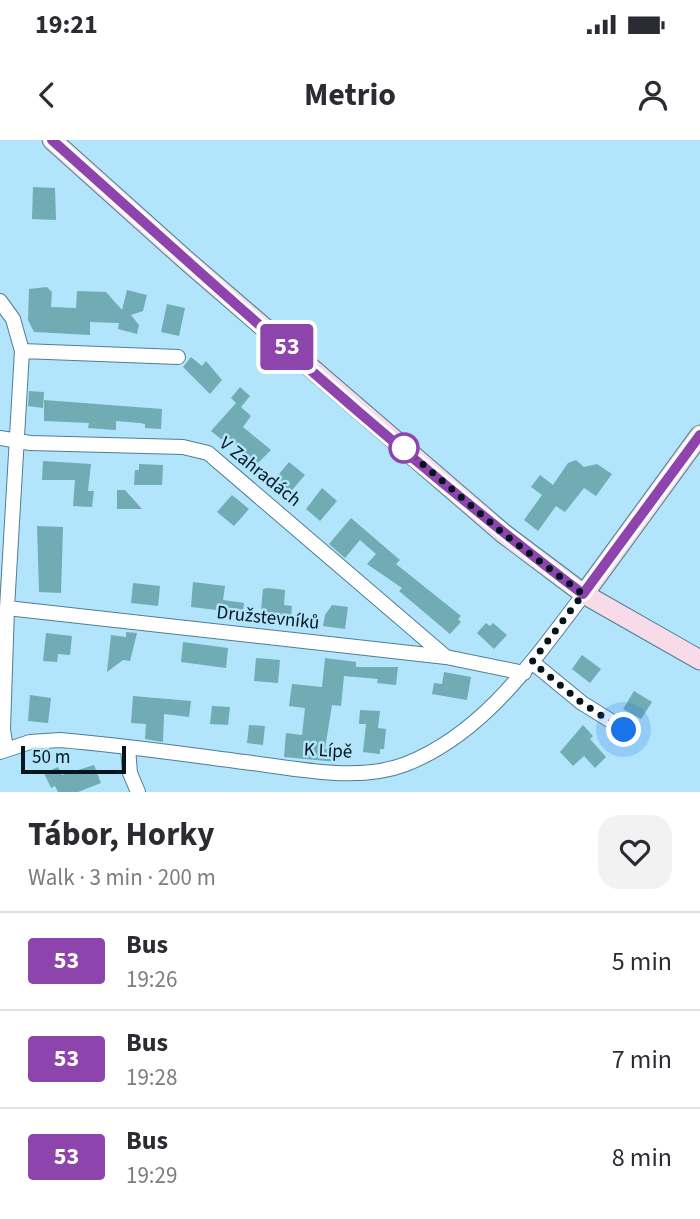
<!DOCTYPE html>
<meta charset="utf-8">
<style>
:root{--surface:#fff;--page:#f2f2f3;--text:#2b2b33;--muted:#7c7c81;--line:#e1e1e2}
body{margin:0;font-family:"Source Sans 3",sans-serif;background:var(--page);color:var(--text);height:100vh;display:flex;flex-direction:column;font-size:26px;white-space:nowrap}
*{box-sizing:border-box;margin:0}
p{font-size:23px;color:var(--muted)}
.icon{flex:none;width:38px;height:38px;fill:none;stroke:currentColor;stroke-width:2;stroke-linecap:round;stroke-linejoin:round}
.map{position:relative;height:652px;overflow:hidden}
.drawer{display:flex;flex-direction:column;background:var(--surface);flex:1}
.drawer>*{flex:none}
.badge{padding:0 14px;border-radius:5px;font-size:24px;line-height:46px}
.scale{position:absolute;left:21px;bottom:18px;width:105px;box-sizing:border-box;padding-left:7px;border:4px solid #03151d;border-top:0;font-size:19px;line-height:24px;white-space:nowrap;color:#03151d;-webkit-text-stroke:5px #b2e4fc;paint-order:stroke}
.you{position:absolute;width:35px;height:35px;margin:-18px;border:5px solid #fff;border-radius:50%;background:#1a73e8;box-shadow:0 0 0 10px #1a73e833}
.map>.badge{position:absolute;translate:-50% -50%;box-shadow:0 0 0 4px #fff}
.round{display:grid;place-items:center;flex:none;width:74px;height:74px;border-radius:21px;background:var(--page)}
.headline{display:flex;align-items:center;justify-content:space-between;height:119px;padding:0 28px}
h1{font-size:33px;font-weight:700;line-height:52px}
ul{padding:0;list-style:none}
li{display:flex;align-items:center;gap:21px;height:98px;padding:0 28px;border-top:2px solid var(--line)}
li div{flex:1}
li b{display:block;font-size:26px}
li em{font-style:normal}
li .badge{min-width:77px;font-weight:700;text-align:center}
.status{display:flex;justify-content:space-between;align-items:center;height:49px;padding:0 35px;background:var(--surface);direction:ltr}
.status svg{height:19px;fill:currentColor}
header{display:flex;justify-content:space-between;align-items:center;height:91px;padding:0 28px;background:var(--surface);font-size:32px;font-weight:700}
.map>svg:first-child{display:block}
.building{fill:#71abb4}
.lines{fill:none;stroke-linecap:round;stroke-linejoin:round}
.street-casing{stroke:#4f7e94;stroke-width:16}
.secondary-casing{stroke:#4f7e94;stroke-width:21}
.street{stroke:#fff;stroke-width:14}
.secondary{stroke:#f7dbe9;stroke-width:19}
.line-casing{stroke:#fff;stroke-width:16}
.line{stroke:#8e44ad;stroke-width:10}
.walk{stroke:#03151d;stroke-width:7;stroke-dasharray:0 12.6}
.stop-dot{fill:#fff;stroke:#8e44ad;stroke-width:3.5}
.labels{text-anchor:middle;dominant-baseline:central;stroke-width:5;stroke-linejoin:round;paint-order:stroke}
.street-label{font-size:19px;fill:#03151d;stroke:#b2e4fc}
</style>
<div class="status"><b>19:21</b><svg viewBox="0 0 49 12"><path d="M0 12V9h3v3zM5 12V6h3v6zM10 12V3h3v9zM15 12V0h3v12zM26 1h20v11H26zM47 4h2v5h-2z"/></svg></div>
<header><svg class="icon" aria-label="back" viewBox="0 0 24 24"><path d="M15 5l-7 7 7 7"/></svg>Metrio<svg class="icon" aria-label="person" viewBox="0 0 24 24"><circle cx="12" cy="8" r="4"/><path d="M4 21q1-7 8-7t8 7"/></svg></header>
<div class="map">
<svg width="700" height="652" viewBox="0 0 700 652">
<rect width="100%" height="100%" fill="#b2e4fc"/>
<path class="building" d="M 33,47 L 55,48 L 56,80 L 32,79 Z
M 47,147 L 52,152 L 51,167 L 76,168 L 77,151 L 106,152 L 122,170 L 127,150 L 147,155 L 143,171 L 131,175 L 139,185 L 137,194 L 118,189 L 119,183 L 90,182 L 90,195 L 34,192 L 28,180 L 29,149 Z
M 167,164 L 185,168 L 179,196 L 161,192 Z
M 191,217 L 202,226 L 206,221 L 222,240 L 210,254 L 183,227 Z
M 240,247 L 250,256 L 241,267 L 251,276 L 243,287 L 271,310 L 254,327 L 242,317 L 245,312 L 228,298 L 221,299 L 211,291 L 236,263 L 231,258 Z
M 29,251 L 44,252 L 43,268 L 28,266 Z
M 44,260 L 162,269 L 161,289 L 145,288 L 145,284 L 140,283 L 116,281 L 116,290 L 88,288 L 89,283 L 44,281 Z
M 576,320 L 584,327 L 597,324 L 612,334 L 596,356 L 584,348 L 565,372 L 556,366 L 538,391 L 524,380 L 542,355 L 531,347 L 540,335 L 553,345 L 568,323 Z
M 43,321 L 91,324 L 88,351 L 94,351 L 92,367 L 73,366 L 75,340 L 42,340 Z
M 289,322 L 305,335 L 288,355 L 278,346 L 281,343 L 275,339 Z
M 139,324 L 163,325 L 162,345 L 134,345 L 135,330 L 139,330 Z
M 322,348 L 337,361 L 320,381 L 306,369 Z
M 117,350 L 125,350 L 142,369 L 117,369 Z
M 232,355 L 249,369 L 234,386 L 217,372 Z
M 351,378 L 400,420 L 396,424 L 461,476 L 458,479 L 461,482 L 450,494 L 399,451 L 402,448 L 367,424 L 376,414 L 360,400 L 345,418 L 329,404 Z
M 37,386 L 63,387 L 61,453 L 39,452 Z
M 193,442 L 225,446 L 223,460 L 244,463 L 243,473 L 191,467 Z
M 133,443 L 160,446 L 158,466 L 131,463 Z
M 268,448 L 285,450 L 284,465 L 292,466 L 290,486 L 260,481 L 263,449 Z
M 332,465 L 348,467 L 345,489 L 323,486 L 325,475 Z
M 486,483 L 490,486 L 493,483 L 507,495 L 494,509 L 477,493 Z
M 126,492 L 137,493 L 130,521 L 123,520 L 107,532 L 111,495 L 126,497 Z
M 46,493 L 72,496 L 70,515 L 58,514 L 57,522 L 43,521 Z
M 183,502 L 228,508 L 226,528 L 181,522 Z
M 582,515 L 601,529 L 590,543 L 572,529 Z
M 256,518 L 280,520 L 278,543 L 254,541 Z
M 325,518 L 356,522 L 356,527 L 398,527 L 396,545 L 377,543 L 378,539 L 344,536 L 341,566 L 332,565 L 325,609 L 339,611 L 337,622 L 284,617 L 286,593 L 302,595 L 305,568 L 289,566 L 292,544 L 322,547 Z
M 444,532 L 471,537 L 467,560 L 432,554 L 434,543 L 442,544 Z
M 634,551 L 652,562 L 641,579 L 623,569 Z
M 30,555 L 51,558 L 48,583 L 28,581 Z
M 133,556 L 191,561 L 189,577 L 164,574 L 163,602 L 145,599 L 146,584 L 131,583 Z
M 212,566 L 230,567 L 228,585 L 210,584 Z
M 360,570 L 380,571 L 378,588 L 386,589 L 384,609 L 380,609 L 380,614 L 363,612 L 366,584 L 359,584 Z
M 249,585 L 265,586 L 263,605 L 247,603 Z
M 583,585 L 593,596 L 590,599 L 606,617 L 595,628 L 584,616 L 573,626 L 560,612 Z
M 94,625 L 101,643 L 78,652 L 58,652 L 55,646 L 51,648 L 44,633 L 58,627 L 62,635 Z"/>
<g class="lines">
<defs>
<path id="street" d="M 0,161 L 13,179 L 22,211 L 178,217
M 0,298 L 30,303 L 183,307 L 208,313 L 446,517
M 7,468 L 446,517 L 524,533
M 532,522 L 582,563 L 624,589
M 128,608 L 130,633 L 138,652
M 6,610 L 3,589 L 7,468 L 22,211
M 0,612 L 30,602 L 60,600 C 121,605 183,614 244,622 C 295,628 357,643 406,624 C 485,593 535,518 584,454"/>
<path id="secondary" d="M 52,0 L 187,121 L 504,394 L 584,454 L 700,520
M 584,454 L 700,295"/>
</defs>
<use href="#street" class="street-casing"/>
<use href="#secondary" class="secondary-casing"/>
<use href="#street" class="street"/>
<use href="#secondary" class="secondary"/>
</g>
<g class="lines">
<defs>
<path id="line" d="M 52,0 C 225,154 399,315 583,454 L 700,295"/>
</defs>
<use href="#line" class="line-casing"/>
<use href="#line" class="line"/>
<path class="walk" d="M 404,308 L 504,394 L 583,454 L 532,522 L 582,563 L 624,590"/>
</g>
<circle class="stop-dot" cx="404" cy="308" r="14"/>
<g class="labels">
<g class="street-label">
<text transform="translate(260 332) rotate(39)">V Zahradách</text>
<text transform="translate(268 478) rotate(6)">Družstevníků</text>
<text transform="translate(328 611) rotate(3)">K Lípě</text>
</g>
</g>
</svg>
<div class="scale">50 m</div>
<div class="you" style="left:624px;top:590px"></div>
<b class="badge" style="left:287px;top:207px;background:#8e44ad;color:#fff">53</b>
</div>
<section class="drawer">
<div class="headline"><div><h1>Tábor, Horky</h1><p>Walk · 3 min · 200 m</p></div><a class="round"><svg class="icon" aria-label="heart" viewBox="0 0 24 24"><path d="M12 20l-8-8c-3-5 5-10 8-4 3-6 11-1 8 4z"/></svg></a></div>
<ul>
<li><span class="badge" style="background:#8e44ad;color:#fff">53</span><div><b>Bus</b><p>19:26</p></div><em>5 min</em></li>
<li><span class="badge" style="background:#8e44ad;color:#fff">53</span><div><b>Bus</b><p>19:28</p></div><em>7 min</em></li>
<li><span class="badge" style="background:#8e44ad;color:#fff">53</span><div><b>Bus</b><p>19:29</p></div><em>8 min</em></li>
</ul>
</section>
